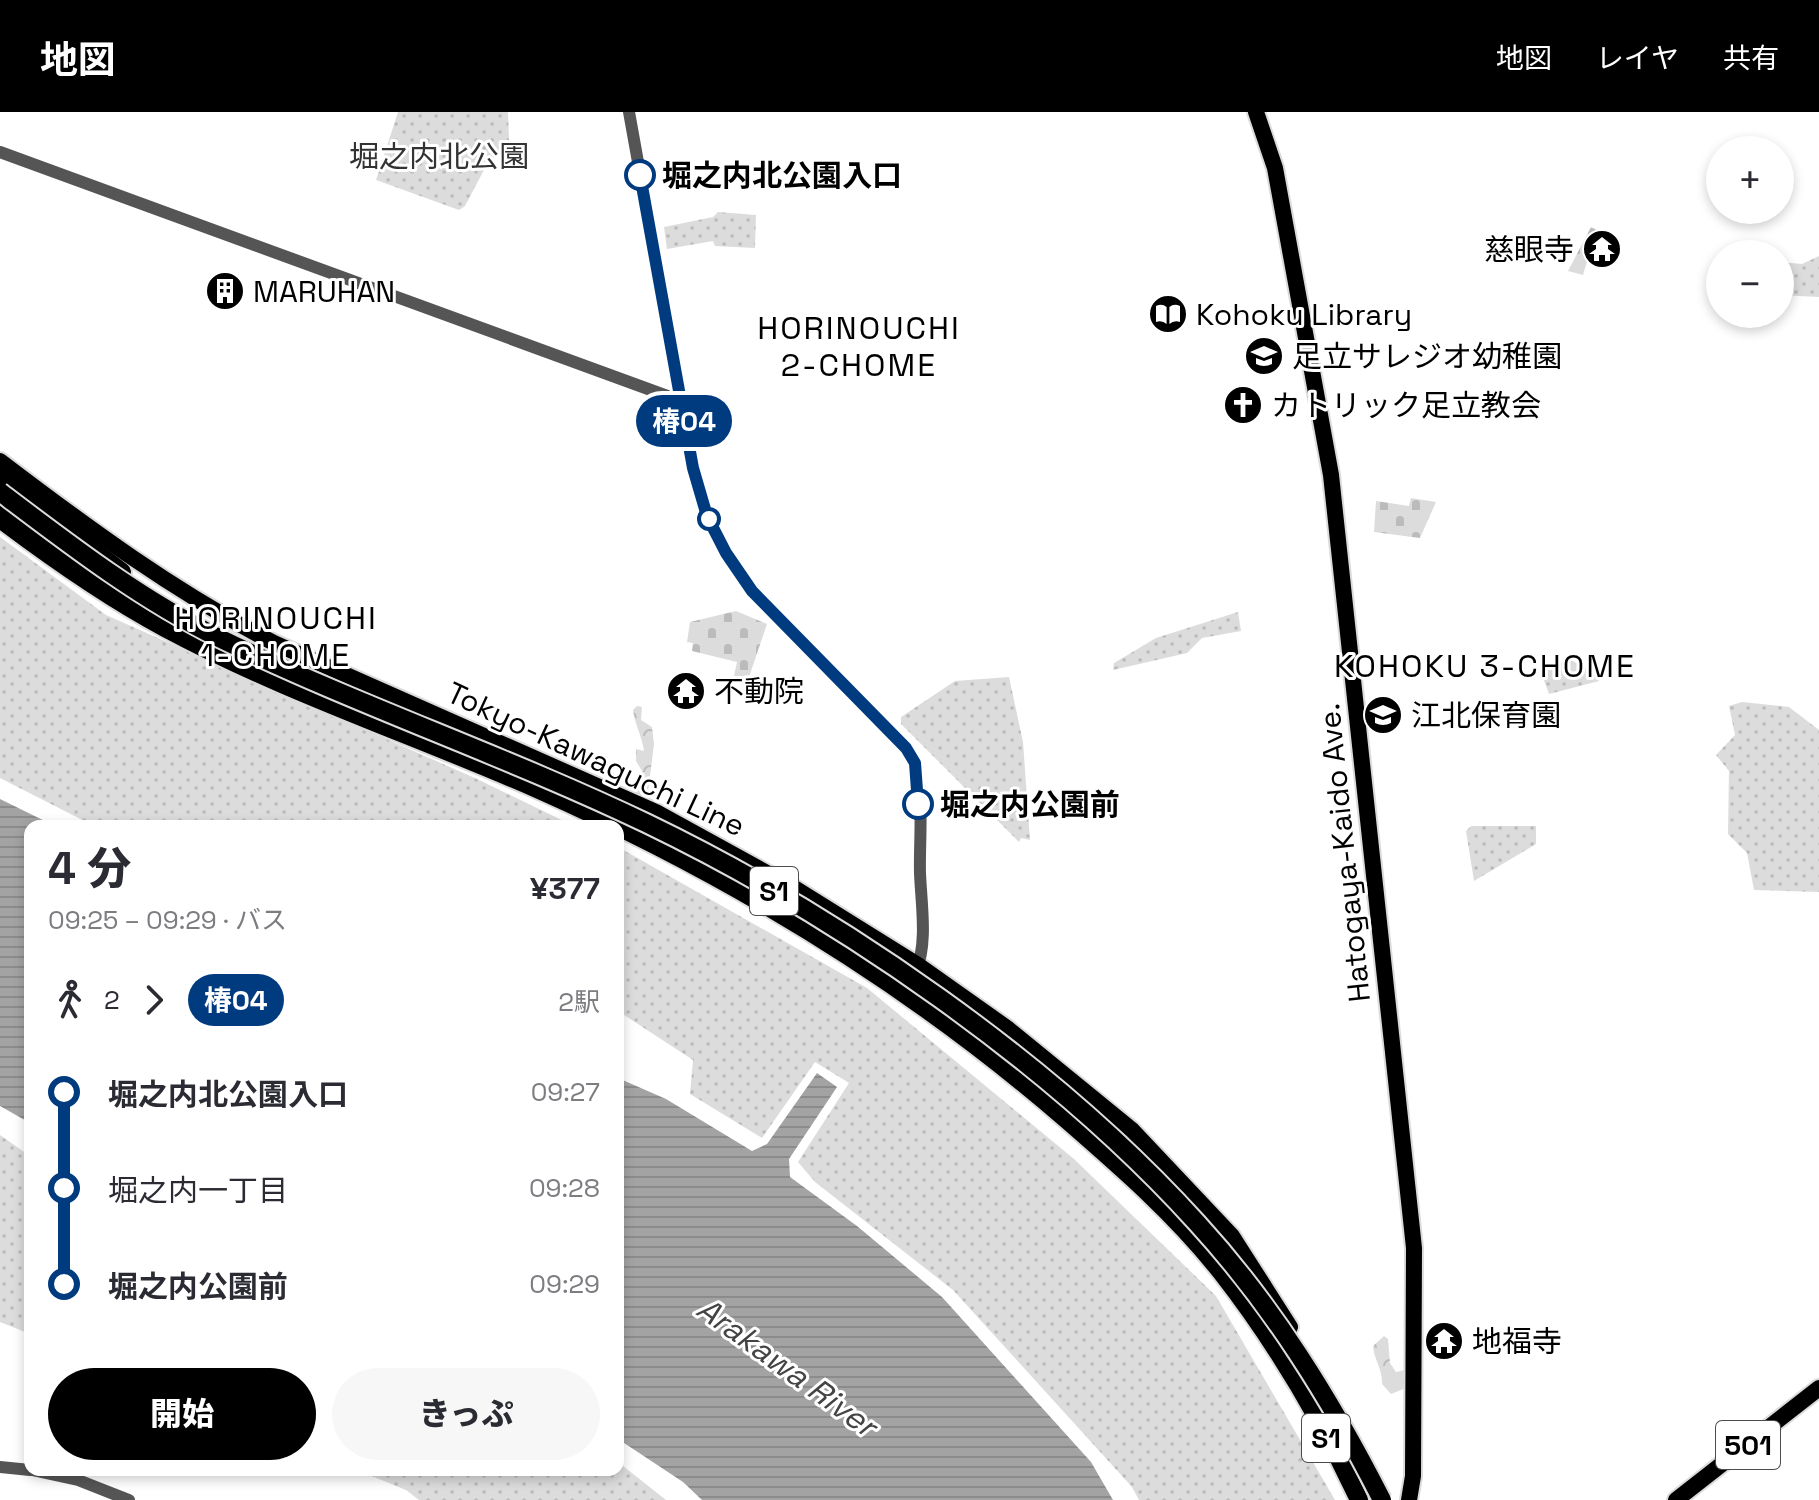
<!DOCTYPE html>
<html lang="ja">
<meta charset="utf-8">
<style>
:root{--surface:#fff;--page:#f7f7f7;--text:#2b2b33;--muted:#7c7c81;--accent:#000}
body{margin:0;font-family:"Space Grotesk","Noto Sans JP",sans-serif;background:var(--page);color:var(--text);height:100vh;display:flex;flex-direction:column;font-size:30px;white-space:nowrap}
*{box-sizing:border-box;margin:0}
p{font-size:26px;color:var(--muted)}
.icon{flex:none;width:44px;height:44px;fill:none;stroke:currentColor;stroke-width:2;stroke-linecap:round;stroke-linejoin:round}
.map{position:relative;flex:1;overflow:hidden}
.details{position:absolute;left:24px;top:708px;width:600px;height:656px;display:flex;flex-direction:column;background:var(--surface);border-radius:16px;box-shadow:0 4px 12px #0003}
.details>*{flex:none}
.badge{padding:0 16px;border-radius:26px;font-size:28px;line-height:52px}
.controls{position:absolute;left:1706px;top:24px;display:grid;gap:16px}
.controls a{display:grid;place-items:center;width:88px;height:88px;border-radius:50%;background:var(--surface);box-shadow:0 4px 12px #0003;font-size:40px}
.map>.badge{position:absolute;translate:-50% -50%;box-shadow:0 0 0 4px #fff}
.legs{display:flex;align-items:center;gap:12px;height:88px;padding:0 24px;font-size:26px}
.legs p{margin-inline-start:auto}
.overview{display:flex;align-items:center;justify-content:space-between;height:136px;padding:0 24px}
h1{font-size:44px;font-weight:800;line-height:60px}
.cta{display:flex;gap:16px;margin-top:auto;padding:16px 24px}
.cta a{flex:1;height:92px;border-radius:48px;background:var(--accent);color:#fff;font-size:32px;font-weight:800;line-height:92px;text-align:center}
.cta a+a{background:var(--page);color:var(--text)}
ul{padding:0 24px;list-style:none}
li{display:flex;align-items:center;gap:28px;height:96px;font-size:30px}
li i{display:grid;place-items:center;width:12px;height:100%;margin:0 10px;background:currentColor}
li i::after{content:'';width:20px;height:20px;margin:-10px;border:6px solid;border-radius:50%;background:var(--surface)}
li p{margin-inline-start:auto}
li:first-child i{background:linear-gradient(#0000 50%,currentColor 0)}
li:last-child i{background:linear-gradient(currentColor 50%,#0000 0)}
header{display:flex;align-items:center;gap:48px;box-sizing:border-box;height:112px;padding:0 40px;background:var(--accent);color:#fff}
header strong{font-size:38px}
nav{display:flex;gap:44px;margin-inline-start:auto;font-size:28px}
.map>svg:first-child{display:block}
.grass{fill:url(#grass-dots)}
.forest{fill:url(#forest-crowns)}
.cemetery{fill:url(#cemetery-stones)}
.water{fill:url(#water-rules)}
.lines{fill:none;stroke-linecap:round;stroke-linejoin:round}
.major-casing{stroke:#dbdbdb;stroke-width:20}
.highway-casing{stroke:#dbdbdb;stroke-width:22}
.minor{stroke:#555;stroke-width:12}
.major{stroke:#000;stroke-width:16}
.highway{stroke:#000;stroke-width:18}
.highway-bridge-casing{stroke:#dbdbdb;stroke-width:22;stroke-linecap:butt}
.highway-bridge{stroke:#000;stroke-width:18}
.line-1-casing{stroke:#fff;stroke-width:18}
.line-1{stroke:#003b80;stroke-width:12}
.stop-1-dot{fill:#fff;stroke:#003b80;stroke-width:4}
.labels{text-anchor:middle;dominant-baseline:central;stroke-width:6;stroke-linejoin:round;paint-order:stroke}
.shield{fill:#fff;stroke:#4c4c4c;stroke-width:2}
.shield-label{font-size:28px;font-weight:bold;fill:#000}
.park-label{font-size:30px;fill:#333;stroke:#fff}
.stop-label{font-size:30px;font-weight:bold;fill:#000;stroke:#fff;text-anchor:start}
.poi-label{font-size:30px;fill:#000;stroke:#fff;text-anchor:start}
.street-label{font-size:30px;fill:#000;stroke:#fff}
.neighbourhood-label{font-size:32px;letter-spacing:2px;fill:#000;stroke:#fff}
.water-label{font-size:32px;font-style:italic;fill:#444;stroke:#fff}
</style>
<header>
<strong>地図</strong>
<nav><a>地図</a><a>レイヤ</a><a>共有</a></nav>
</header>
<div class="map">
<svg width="1819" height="1388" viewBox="0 0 1819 1388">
<defs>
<pattern id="grass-dots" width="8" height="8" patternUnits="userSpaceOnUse" patternTransform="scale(2)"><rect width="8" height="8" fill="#dcdcdc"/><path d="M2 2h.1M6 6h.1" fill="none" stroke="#bbb" stroke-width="1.8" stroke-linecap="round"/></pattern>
<pattern id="forest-crowns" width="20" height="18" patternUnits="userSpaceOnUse" patternTransform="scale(2)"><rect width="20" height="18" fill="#dcdcdc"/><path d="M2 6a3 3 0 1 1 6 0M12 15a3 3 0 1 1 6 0" fill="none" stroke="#bbb"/></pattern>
<pattern id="cemetery-stones" width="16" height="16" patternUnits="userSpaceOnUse" patternTransform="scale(2)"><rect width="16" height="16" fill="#dcdcdc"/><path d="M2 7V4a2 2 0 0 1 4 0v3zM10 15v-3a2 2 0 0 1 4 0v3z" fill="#bbb"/></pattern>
<pattern id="water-rules" width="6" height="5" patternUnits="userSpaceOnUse" patternTransform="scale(2)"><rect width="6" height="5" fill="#a3a3a3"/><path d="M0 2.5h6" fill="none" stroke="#8b8b8b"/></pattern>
</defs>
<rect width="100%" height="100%" fill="#fff"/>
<path class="grass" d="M 398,0 L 508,0 L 509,28 L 485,56 L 465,94 L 459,98 L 376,68 Z
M 718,100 L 756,103 L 755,136 L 715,134 L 713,129 L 667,137 L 664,115 L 713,105 Z
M 1819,144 L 1819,185 L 1780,183 L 1780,150 L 1802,152 Z
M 0,425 L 106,503 L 477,667 L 574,714 L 94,714 L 0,666 Z
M 1238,500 L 1241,519 L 1202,526 L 1187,541 L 1113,558 L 1114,551 L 1156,526 Z
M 1570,548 L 1593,559 L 1599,569 L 1549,582 L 1540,557 Z
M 1009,565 L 1023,630 L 1030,728 L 1021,726 L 1019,730 L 901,612 L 901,605 L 955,569 Z
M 1742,590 L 1789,595 L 1819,618 L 1819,780 L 1754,778 L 1747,741 L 1728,722 L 1729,659 L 1716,643 L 1735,623 L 1729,594 Z
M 1471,714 L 1536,714 L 1536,732 L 1474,769 L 1466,719 Z
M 618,735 L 867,876 L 1074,1047 L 1216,1184 L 1335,1388 L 1139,1388 L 1132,1375 L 953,1178 L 815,1070 L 798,1050 L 849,971 L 815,950 L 762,1026 L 690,982 L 693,948 L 618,899 Z
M 0,1023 L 30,1044 L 30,1222 L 0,1210 Z
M 618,1350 L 666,1388 L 419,1388 L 406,1378 L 357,1358 L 618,1358 Z"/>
<path class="forest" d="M 637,594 L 642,595 L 641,608 L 652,615 L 654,632 L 647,688 L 636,681 L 636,664 L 641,663 L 642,659 L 636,649 L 636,637 L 644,639 C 642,624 635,613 633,598 Z
M 1384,1224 L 1388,1227 L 1390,1251 L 1396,1260 L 1405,1258 L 1409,1252 L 1406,1276 L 1391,1282 L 1382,1272 C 1383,1258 1374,1248 1373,1234 Z"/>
<path class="cemetery" d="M 1591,115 L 1601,120 L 1598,126 L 1594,126 L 1583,163 L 1568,159 Z
M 1411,386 L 1436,390 L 1420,426 L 1374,420 L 1376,389 L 1409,394 Z
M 736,499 L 767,512 L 748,568 L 734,564 L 737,550 L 692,539 L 693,531 L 687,530 L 690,510 Z"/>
<path class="water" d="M 0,687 L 55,714 L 30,714 L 30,1011 L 0,994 Z
M 817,961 L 837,975 L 789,1047 L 790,1065 L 857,1114 L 942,1185 L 1091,1350 L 1113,1388 L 702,1388 L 683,1370 L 618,1327 L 618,966 L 666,987 L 752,1039 L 767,1032 Z"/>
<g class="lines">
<defs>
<path id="major" d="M 1256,0 L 1275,56 L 1331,363 L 1414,1136 L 1413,1364 L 1409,1388
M 0,349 C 88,416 175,480 274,531 L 656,700 L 796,777 L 918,853 L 1007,916 L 1132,1018 L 1232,1124 L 1290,1215
M 0,396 L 119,479 L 151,497
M 1676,1388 L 1819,1276"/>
<path id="highway" d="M 0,367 L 122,460
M 0,407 C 53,447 107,485 165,516 C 284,580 414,623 537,677 C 731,763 908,870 1068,1009 C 1122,1056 1176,1103 1221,1160 C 1275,1229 1322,1309 1359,1388"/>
</defs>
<use href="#major" class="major-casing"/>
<use href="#highway" class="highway-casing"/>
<path class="minor" d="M 629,0 L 693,356 C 716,454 787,515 855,584 C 874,602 902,623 913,647 C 925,673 919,731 920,761 C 921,790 928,832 916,858
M 0,40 L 681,289
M 0,1355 L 30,1358
M 32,1358 L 78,1368 L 129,1388"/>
<use href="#major" class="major"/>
<use href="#highway" class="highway"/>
<defs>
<path id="highway-bridge" d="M 0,380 C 70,433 140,487 219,526 C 359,594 506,644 646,711 C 839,804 1053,952 1197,1111 C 1273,1194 1331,1288 1382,1388"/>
</defs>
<use href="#highway-bridge" class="highway-bridge-casing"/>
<use href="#highway-bridge" class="highway-bridge"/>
</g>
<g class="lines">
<defs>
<path id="line-1" d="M 640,63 L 693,356 L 707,404 L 726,441 L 752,479 L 906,636 L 915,651 L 918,692"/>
</defs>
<use href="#line-1" class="line-1-casing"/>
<use href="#line-1" class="line-1"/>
</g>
<defs>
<symbol id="temple-disc" viewBox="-11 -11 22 22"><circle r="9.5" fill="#000" stroke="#fff"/><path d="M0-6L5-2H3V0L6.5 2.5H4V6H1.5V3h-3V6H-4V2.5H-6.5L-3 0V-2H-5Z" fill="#fff"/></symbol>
<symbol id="building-disc" viewBox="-11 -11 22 22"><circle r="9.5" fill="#000" stroke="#fff"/><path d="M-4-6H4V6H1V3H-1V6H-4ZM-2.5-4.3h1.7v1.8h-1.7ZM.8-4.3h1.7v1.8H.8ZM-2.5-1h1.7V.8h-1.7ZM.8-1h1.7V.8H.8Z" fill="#fff"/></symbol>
<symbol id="library-disc" viewBox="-11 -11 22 22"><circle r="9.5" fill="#000" stroke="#fff"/><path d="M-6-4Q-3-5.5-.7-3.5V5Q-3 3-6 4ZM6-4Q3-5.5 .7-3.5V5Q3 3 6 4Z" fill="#fff"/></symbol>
<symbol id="school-disc" viewBox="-11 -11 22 22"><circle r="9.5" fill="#000" stroke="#fff"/><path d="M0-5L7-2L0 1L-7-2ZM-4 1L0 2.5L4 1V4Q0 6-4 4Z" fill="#fff"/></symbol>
<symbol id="church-disc" viewBox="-11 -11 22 22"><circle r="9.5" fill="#000" stroke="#fff"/><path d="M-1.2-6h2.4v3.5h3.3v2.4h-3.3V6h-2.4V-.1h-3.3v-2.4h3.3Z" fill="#fff"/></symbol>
</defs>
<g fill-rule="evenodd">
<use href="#temple-disc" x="1580" y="115" width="44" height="44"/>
<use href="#building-disc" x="203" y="157" width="44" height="44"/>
<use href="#library-disc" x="1146" y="180" width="44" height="44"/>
<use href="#school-disc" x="1242" y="222" width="44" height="44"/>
<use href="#church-disc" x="1221" y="271" width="44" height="44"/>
<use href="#temple-disc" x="664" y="557" width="44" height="44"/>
<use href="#school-disc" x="1361" y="581" width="44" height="44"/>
<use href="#temple-disc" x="1422" y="1207" width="44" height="44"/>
</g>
<g class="stop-1-dot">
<circle cx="640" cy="63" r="14"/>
<circle cx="709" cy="407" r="10"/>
<circle cx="918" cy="692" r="14"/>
</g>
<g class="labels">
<g class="shield">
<rect x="750" y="755" width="48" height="48" rx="6"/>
<rect x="1302" y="1302" width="48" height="48" rx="6"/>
<rect x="1716" y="1309" width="64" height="48" rx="6"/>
</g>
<g class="shield-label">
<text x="774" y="779">S1</text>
<text x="1326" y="1326">S1</text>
<text x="1748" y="1333">501</text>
</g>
<g class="park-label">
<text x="439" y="44">堀之内北公園</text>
</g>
<g class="stop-label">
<text x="662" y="63">堀之内北公園入口</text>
<text x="940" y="692">堀之内公園前</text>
</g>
<g class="poi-label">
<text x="1574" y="137" text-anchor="end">慈眼寺</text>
<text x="253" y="179">MARUHAN</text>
<text x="1196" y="202">Kohoku Library</text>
<text x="1292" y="244">足立サレジオ幼稚園</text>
<text x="1271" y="293">カトリック足立教会</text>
<text x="714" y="579">不動院</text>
<text x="1411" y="603">江北保育園</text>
<text x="1472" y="1229">地福寺</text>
</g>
<g class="street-label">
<text transform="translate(596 647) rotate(25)">Tokyo-Kawaguchi Line</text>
<text transform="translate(1344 741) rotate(-96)">Hatogaya-Kaido Ave.</text>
</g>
<g class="neighbourhood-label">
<text x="859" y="216">HORINOUCHI<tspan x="859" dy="37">2-CHOME</tspan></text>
<text x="276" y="506">HORINOUCHI<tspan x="276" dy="37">1-CHOME</tspan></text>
<text x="1485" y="554">KOHOKU 3-CHOME</text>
</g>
<g class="water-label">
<text transform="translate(787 1255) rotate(36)">Arakawa River</text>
</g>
</g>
</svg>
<div class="controls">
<a>+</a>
<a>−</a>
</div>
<b class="badge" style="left:684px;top:309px;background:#003b80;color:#fff">椿04</b>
<section class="details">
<div class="overview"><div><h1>4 分</h1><p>09:25 – 09:29 · バス</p></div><b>¥377</b></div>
<div class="legs"><svg class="icon" aria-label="walk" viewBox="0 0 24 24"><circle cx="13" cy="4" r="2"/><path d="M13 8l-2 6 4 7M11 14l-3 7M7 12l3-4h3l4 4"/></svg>2<svg class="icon" aria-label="forward" viewBox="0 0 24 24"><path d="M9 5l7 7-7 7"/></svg><b class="badge" style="background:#003b80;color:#fff">椿04</b><p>2駅</p></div>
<ul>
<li><i style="color:#003b80"></i><b>堀之内北公園入口</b><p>09:27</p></li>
<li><i style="color:#003b80"></i><span>堀之内一丁目</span><p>09:28</p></li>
<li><i style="color:#003b80"></i><b>堀之内公園前</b><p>09:29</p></li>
</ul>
<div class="cta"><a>開始</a><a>きっぷ</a></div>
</section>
</div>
